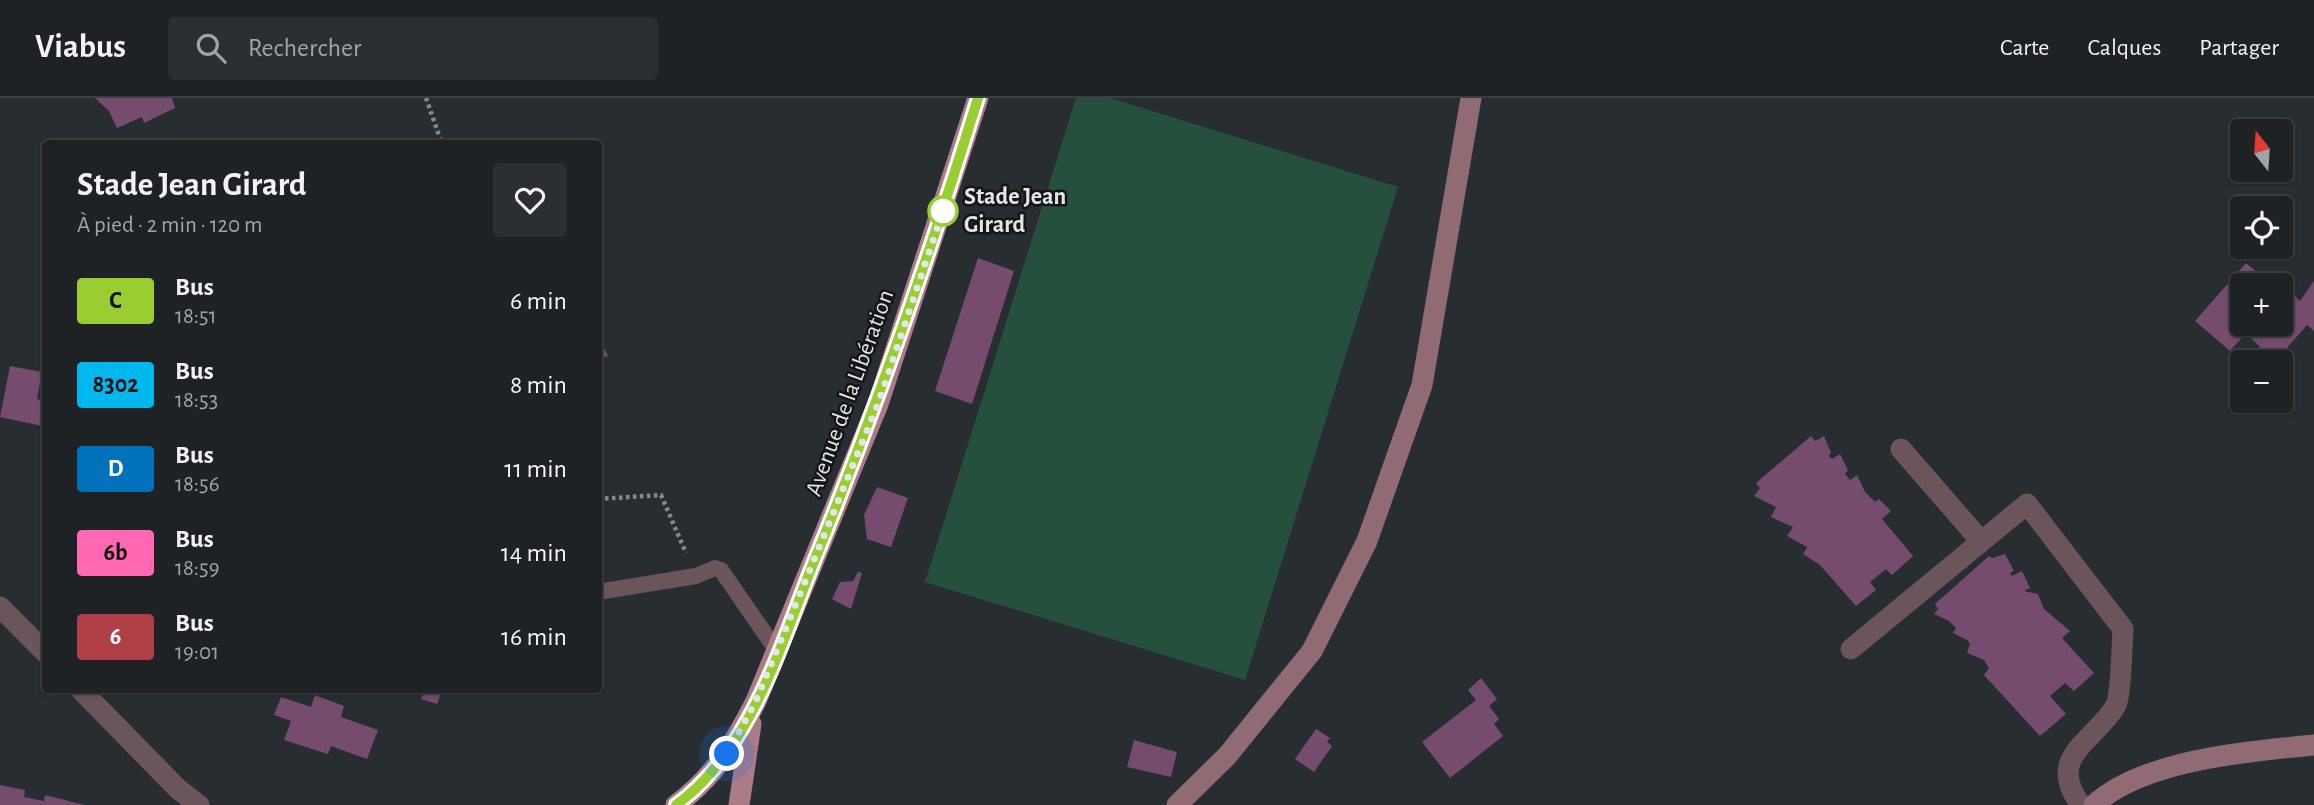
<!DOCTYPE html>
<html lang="fr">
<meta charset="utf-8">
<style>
:root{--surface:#1e2225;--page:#2b2f32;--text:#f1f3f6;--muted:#a1a4a7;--line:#3c3f42}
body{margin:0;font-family:"Alegreya Sans",sans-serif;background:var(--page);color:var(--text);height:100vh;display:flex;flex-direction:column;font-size:26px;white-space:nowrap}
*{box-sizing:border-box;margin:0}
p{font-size:23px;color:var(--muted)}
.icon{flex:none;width:38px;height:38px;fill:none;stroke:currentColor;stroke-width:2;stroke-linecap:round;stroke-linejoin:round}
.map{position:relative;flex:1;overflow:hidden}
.drawer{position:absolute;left:42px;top:42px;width:560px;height:553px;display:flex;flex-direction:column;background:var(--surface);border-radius:7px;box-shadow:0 2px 5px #0004,0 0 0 2px var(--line)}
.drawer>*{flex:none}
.badge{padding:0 14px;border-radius:5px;font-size:24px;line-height:46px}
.needle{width:46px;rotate:343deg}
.tools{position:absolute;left:2230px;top:21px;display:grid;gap:14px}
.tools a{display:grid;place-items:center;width:63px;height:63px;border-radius:7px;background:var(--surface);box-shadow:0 2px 5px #0004,0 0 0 2px var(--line);font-size:35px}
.you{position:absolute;width:35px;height:35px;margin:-18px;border:5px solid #fff;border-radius:50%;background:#1a73e8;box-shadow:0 0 0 10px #1a73e833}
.map>.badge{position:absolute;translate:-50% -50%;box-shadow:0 0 0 4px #fff}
.round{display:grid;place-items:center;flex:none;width:74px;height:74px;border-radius:7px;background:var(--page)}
.summary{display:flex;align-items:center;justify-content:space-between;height:119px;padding:0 35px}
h1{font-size:33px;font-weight:700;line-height:52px}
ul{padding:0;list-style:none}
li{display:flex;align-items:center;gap:21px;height:84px;padding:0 35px}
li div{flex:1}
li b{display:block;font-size:26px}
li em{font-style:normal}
li .badge{min-width:77px;font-weight:700;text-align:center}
header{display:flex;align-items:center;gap:42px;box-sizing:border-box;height:98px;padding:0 35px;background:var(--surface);border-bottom:2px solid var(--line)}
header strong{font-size:33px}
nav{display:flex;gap:38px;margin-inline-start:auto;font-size:24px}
.search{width:490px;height:63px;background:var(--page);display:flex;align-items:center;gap:18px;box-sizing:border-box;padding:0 24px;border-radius:7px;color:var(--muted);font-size:26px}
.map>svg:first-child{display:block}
.green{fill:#26503e}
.building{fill:#754c6d}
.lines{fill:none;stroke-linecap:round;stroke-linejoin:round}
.path{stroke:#85898d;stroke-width:4.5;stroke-dasharray:3.5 3.5;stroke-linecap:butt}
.lane{stroke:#6c555a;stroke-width:16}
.street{stroke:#6c555a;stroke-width:21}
.secondary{stroke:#906b73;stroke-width:21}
.primary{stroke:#ab7b86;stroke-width:21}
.line-casing{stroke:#fff;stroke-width:16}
.line{stroke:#9acd32;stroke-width:10}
.walk{stroke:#e3e6e9;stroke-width:7;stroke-dasharray:0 12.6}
.stop-dot{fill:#fff;stroke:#9acd32;stroke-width:3.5}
.labels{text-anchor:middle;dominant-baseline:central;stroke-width:5;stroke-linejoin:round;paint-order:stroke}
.stop-label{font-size:24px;font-weight:bold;fill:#e3e6e9;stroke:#131517;text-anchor:start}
.street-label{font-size:24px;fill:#e3e6e9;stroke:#131517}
</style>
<header>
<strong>Viabus</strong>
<div class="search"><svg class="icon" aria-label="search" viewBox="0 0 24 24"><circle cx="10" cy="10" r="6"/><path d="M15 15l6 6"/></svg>Rechercher</div>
<nav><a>Carte</a><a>Calques</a><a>Partager</a></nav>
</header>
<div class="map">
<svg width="2314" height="707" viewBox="0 0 2314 707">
<rect width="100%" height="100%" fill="#282d31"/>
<path class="green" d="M 1076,0 L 1110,0 L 1398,89 L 1245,582 L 925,484 Z"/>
<path class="building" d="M 95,0 L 172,0 L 175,10 L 144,25 L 142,19 L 117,30 L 109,13 Z
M 978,160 L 1014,173 L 972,306 L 935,293 Z
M 2246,165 L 2272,187 L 2242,187 L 2242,226 L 2280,226 L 2280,195 L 2290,203 L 2295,198 L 2300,203 L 2314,183 L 2314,233 L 2307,227 L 2280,258 L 2280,264 L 2255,264 L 2255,256 L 2260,249 L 2246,235 L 2230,253 L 2195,223 Z
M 598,238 L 608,258 L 598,262 Z
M 10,268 L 42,274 L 37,301 L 46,303 L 42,328 L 0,319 Z
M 1811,338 L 1815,343 L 1824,338 L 1831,355 L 1829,358 L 1832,361 L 1840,356 L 1848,372 L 1845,376 L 1850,382 L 1857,377 L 1865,394 L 1875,404 L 1879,401 L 1891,413 L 1882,421 L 1913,458 L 1892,477 L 1886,471 L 1870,484 L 1876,492 L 1856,508 L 1820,467 L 1803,456 L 1807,449 L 1787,438 L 1793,429 L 1771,419 L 1776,409 L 1754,398 L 1760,390 L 1756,385 Z
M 877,389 L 908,400 L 891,449 L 867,441 L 864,417 Z
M 2005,456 L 2014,473 L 2010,475 L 2012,478 L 2022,473 L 2030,490 L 2024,493 L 2038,496 L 2044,511 L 2070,533 L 2062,540 L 2094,575 L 2074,593 L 2065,585 L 2050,598 L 2066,616 L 2040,638 L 1984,577 L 1989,570 L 1984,562 L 1967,555 L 1970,546 L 1967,542 L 1953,535 L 1956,530 L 1949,523 L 1934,516 L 1938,511 L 1935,506 L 1989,458 L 1992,460 Z
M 858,474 L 862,475 L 851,511 L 832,501 L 840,484 L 853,483 Z
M 1481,580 L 1497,601 L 1489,608 L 1499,621 L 1494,626 L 1503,638 L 1450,680 L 1422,644 L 1476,602 L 1468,592 Z
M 425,592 L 442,592 L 437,606 L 421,601 Z
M 315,597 L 344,608 L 341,619 L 378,632 L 367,661 L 331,648 L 328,656 L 284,642 L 291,623 L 274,617 L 281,599 L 311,609 Z
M 1316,631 L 1330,640 L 1327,644 L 1332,648 L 1314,674 L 1295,661 Z
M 1134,642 L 1177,654 L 1171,679 L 1127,669 Z
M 0,687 L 25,692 L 24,699 L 44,703 L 45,697 L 85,707 L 0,707 Z"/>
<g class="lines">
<path class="path" d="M 426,0 L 442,46
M 598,401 L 661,397 L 686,455"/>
<path class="lane" d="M 598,494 L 696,478 L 715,470 L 721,472 L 777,553"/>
<path class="street" d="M 1901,351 L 1980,442
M 0,509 L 46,555
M 1851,551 L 2027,406 L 2123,531 C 2122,546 2121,597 2116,607 C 2096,643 2044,658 2081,707
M 81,592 L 178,691 L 199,707"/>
<path class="secondary" d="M 1177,707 L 1227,658 L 1312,553 L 1367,443 L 1422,287 L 1471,0
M 2094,707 C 2142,662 2250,653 2314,647"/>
<path class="primary" d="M 676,707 C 714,679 735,645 756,603 L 878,306 L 978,0
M 739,707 L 751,626"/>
</g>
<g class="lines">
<defs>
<path id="line" d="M 676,707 C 752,652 781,545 815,461 C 877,309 930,156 978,0"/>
</defs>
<use href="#line" class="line-casing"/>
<use href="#line" class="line"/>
<path class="walk" d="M 727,656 L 756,603 L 878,306 L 943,113"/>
</g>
<circle class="stop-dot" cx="943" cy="113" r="14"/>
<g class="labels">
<g class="stop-label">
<text x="964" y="99">Stade Jean<tspan x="964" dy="28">Girard</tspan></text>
</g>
<g class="street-label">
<text transform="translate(850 295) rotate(-70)">Avenue de la Libération</text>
</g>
</g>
</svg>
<div class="tools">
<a><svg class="needle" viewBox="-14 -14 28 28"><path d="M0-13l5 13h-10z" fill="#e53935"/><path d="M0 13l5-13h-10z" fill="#a1a4a7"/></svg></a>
<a><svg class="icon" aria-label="locate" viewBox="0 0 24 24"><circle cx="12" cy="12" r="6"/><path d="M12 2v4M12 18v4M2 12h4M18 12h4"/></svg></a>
<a>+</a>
<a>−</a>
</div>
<div class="you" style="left:727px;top:656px"></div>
<section class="drawer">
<div class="summary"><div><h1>Stade Jean Girard</h1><p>À pied · 2 min · 120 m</p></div><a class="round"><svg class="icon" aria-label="heart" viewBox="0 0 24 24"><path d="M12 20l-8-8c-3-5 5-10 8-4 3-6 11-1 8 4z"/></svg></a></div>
<ul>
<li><span class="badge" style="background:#9acd32;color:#111">C</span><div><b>Bus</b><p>18:51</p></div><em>6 min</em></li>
<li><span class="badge" style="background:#00b7ee;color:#111">8302</span><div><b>Bus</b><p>18:53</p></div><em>8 min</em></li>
<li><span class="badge" style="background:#0072bc;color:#fff">D</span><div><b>Bus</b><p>18:56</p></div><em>11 min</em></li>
<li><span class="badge" style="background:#ff69b4;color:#111">6b</span><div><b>Bus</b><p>18:59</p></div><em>14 min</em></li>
<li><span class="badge" style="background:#b13f47;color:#fff">6</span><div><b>Bus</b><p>19:01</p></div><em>16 min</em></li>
</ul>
</section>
</div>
